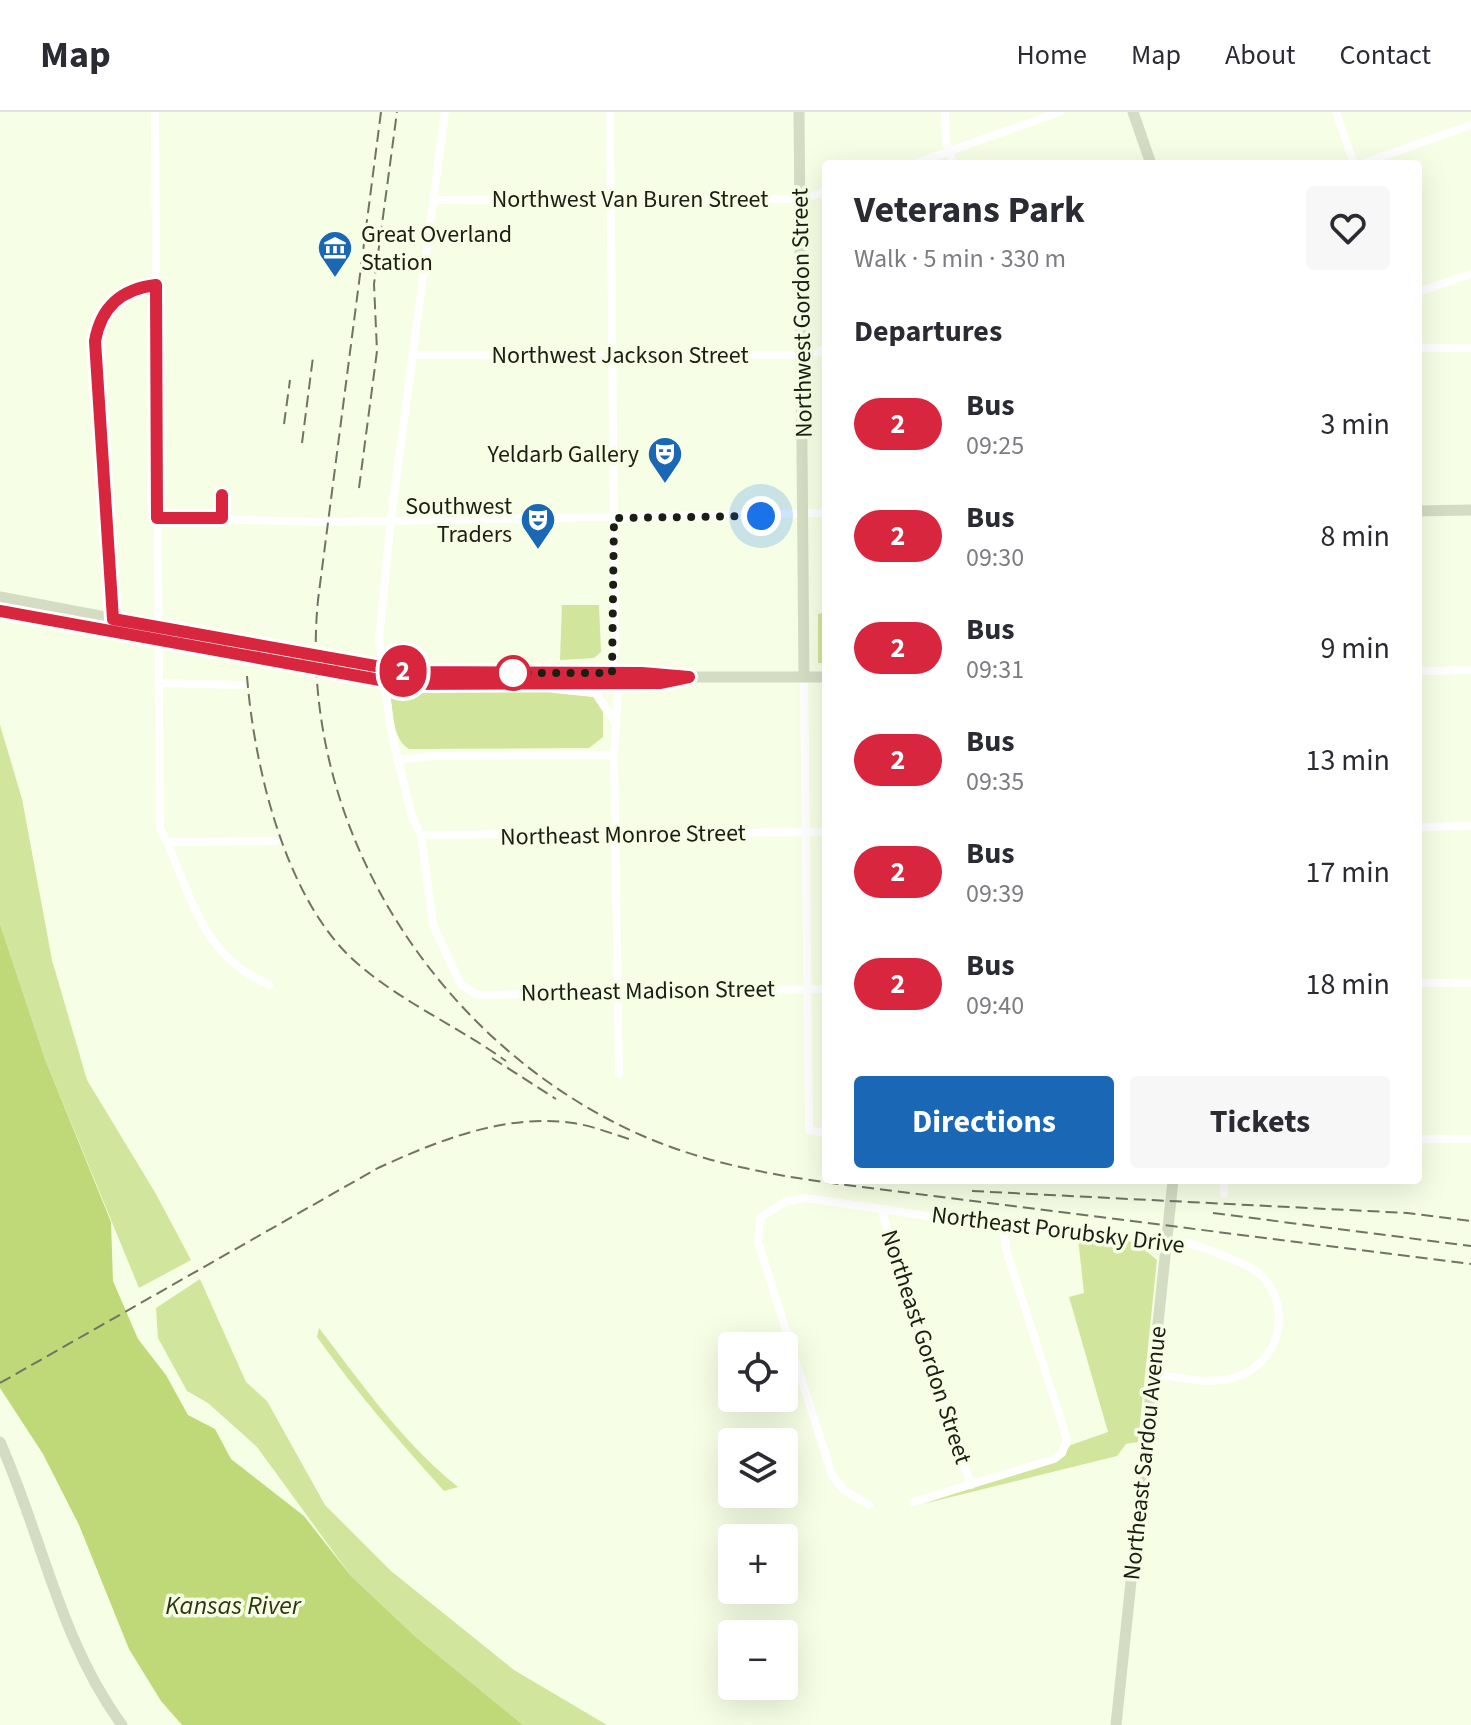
<!DOCTYPE html>
<meta charset="utf-8">
<style>
:root{--surface:#fff;--page:#f7f7f7;--text:#2b2b33;--muted:#7c7c81;--line:#e1e1e2;--accent:#1a67b6}
body{margin:0;font-family:"Source Sans 3",sans-serif;background:var(--page);color:var(--text);height:100vh;display:flex;flex-direction:column;font-size:30px;white-space:nowrap}
*{box-sizing:border-box;margin:0}
p{font-size:26px;color:var(--muted)}
.icon{flex:none;width:44px;height:44px;fill:none;stroke:currentColor;stroke-width:2;stroke-linecap:round;stroke-linejoin:round}
.map{position:relative;flex:1;overflow:hidden}
.drawer{position:absolute;left:822px;top:48px;width:600px;height:1024px;display:flex;flex-direction:column;background:var(--surface);border-radius:8px;box-shadow:0 8px 32px #0002}
.drawer>*{flex:none}
.badge{padding:0 16px;border-radius:26px;font-size:28px;line-height:52px}
.tools{position:absolute;left:718px;top:1220px;display:grid;gap:16px}
.tools a{display:grid;place-items:center;width:80px;height:80px;border-radius:8px;background:var(--surface);box-shadow:0 8px 32px #0002;font-size:40px}
.you{position:absolute;width:40px;height:40px;margin:-20px;border:6px solid #fff;border-radius:50%;background:#1a73e8;box-shadow:0 0 0 12px #1a73e833}
.map>.badge{position:absolute;translate:-50% -50%;box-shadow:0 0 0 4px #fff}
h2{padding:0 32px;font-size:30px;line-height:72px}
.round{display:grid;place-items:center;flex:none;width:84px;height:84px;border-radius:8px;background:var(--page)}
.summary{display:flex;align-items:center;justify-content:space-between;height:136px;padding:0 32px}
h1{font-size:38px;font-weight:700;line-height:60px}
.cta{display:flex;gap:16px;margin-top:auto;padding:16px 32px}
.cta a{flex:1;height:92px;border-radius:8px;background:var(--accent);color:#fff;font-size:32px;font-weight:700;line-height:92px;text-align:center}
.cta a+a{background:var(--page);color:var(--text)}
ul{padding:0;list-style:none}
li{display:flex;align-items:center;gap:24px;height:112px;padding:0 32px}
li div{flex:1}
li b{display:block;font-size:30px}
li em{font-style:normal}
li .badge{min-width:88px;font-weight:700;text-align:center}
header{display:flex;align-items:center;gap:48px;box-sizing:border-box;height:112px;padding:0 40px;background:var(--surface);border-bottom:2px solid var(--line)}
header strong{font-size:38px}
nav{display:flex;gap:44px;margin-inline-start:auto;font-size:28px}
.map>svg:first-child{display:block}
.green{fill:#d1e69c}
.water{fill:#c0d978}
.lines{fill:none;stroke-linecap:round;stroke-linejoin:round}
.street{stroke:#fff;stroke-width:8}
.secondary{stroke:#d5dcc4;stroke-width:11}
.rail{stroke:#6f7464;stroke-width:2;stroke-dasharray:12 6;stroke-linecap:butt}
.line-casing{stroke:#fff;stroke-width:18}
.line{stroke:#d7263d;stroke-width:12}
.walk{stroke:#1b1e13;stroke-width:8;stroke-dasharray:0 14.4}
.stop-dot{fill:#fff;stroke:#d7263d;stroke-width:4}
.labels{text-anchor:middle;dominant-baseline:central;stroke-width:7;stroke-linejoin:round;paint-order:stroke}
.street-label{font-size:24px;fill:#1b1e13;stroke:#f6fee5}
.poi-label{font-size:24px;fill:#1b1e13;stroke:#f6fee5;text-anchor:end}
.water-label{font-size:26px;font-style:italic;fill:#2d360e;stroke:#f6fee5}
</style>
<header>
<strong>Map</strong>
<nav><a>Home</a><a>Map</a><a>About</a><a>Contact</a></nav>
</header>
<div class="map">
<svg width="1471" height="1613" viewBox="0 0 1471 1613">
<rect width="100%" height="100%" fill="#f6fee5"/>
<path class="green" d="M 562,493 L 599,493 L 601,540 L 594,546 L 560,548 Z
M 826,500 L 826,551 L 818,551 L 818,502 Z
M 389,575 L 548,580 L 593,585 L 603,600 L 603,625 L 589,636 L 409,637 C 391,626 393,595 389,575 Z
M 0,613 L 22,687 L 52,848 L 87,968 L 156,1082 L 191,1148 L 139,1176 L 45,947 L 0,812 Z
M 1078,1126 L 1135,1130 L 1157,1148 L 1138,1330 L 1126,1332 L 1117,1344 L 923,1392 L 1057,1348 L 1071,1333 L 1108,1320 L 1069,1185 L 1084,1181 Z
M 200,1167 L 246,1270 L 267,1289 L 325,1393 L 391,1459 L 514,1558 L 607,1613 L 523,1613 L 417,1526 L 351,1464 L 257,1335 L 208,1291 L 187,1279 L 158,1226 L 156,1196 Z
M 319,1216 C 362,1272 403,1331 458,1375 L 444,1379 C 399,1329 356,1280 317,1225 Z"/>
<path class="water" d="M 0,812 L 45,947 L 111,1110 L 113,1169 L 138,1227 L 166,1263 L 188,1303 L 215,1317 L 231,1347 L 304,1404 L 351,1464 L 417,1526 L 523,1613 L 182,1613 L 161,1589 L 129,1537 L 79,1413 L 43,1342 L 0,1276 Z"/>
<g class="lines">
<path class="street" d="M 155,0 L 160,716 C 192,779 196,840 269,873
M 445,0 L 391,406 L 379,528 L 391,619 L 412,705 L 421,723 L 433,813 L 461,873 L 478,883 L 826,877
M 610,0 L 615,534 L 612,561
M 945,0 L 946,30 L 954,52
M 1336,0 L 1354,52
M 913,52 L 1060,0
M 1361,52 L 1471,13
M 433,88 L 801,87 L 826,80
M 1418,180 L 1471,162
M 1418,236 L 1471,236
M 413,243 L 810,243 L 826,237
M 157,406 L 328,410 L 826,401
M 112,520 L 115,491 L 95,229 C 101,195 122,177 156,173
M 1418,559 L 1471,558
M 804,565 L 809,1018 L 826,1021
M 158,571 L 241,573
M 555,577 L 596,581 L 614,608
M 397,648 L 433,644 L 614,643
M 1418,715 L 1471,714
M 421,723 L 826,720
M 167,730 L 276,729
M 1418,871 L 1471,871
M 619,962 L 614,643 L 618,579 L 623,572
M 1418,1027 L 1471,1027
M 1224,1068 L 1224,1082
M 881,1097 L 971,1373
M 913,1390 L 1054,1347 L 1062,1341 L 1067,1327 L 1005,1134 L 1004,1115
M 869,1393 L 844,1378 L 832,1363 L 758,1130 L 760,1106 L 785,1090 L 805,1086 C 871,1095 937,1106 1004,1115 C 1064,1123 1126,1119 1186,1131 C 1205,1135 1225,1144 1243,1152 C 1293,1172 1290,1245 1239,1264 C 1214,1274 1181,1266 1155,1262"/>
<path class="secondary" d="M 799,0 L 804,565
M 1133,0 L 1151,52
M 1418,399 L 1471,398
M 0,485 L 380,557 L 437,562 L 681,563
M 0,499 L 402,572 L 527,574 L 660,571 L 689,565 L 826,565
M 0,1330 C 42,1424 60,1529 122,1613
M 1116,1613 L 1173,1068"/>
<path class="rail" d="M 381,0 L 318,488 C 296,714 438,934 643,1024 C 703,1050 766,1062 831,1071 L 1471,1152
M 284,312 L 290,268
M 302,331 L 313,245
M 359,376 L 377,239 L 374,172 L 397,0
M 247,564 C 254,655 286,791 358,852 C 403,891 459,915 506,949
M 492,946 L 556,987
M 972,1079 L 1407,1101 L 1471,1109
M 1213,1101 L 1471,1134
M 0,1271 L 378,1056 C 437,1029 506,1001 573,1011 C 593,1014 613,1022 632,1028"/>
</g>
<g class="lines">
<defs>
<path id="line" d="M 0,499 L 402,572 L 660,571 L 689,565 L 642,561 L 409,560 L 113,507 L 95,229 C 101,195 121,177 156,173 L 157,406 L 222,406 L 222,383"/>
</defs>
<use href="#line" class="line-casing"/>
<use href="#line" class="line"/>
<path class="walk" d="M 513,561 L 612,561 L 614,406 L 761,404"/>
</g>
<defs>
<symbol id="museum-pin" viewBox="-11 -11 22 30"><path d="M0 17L-7.5 6A9.5 9.5 0 1 1 7.5 6Z" fill="#1a67b6" stroke="#f6fee5"/><path d="M0-6L6-3V-2H-6V-3ZM-5-1h2V3h-2ZM-1-1h2V3h-2ZM3-1h2V3H3ZM-6 4H6V6H-6Z" fill="#fff"/></symbol>
<symbol id="theatre-pin" viewBox="-11 -11 22 30"><path d="M0 17L-7.5 6A9.5 9.5 0 1 1 7.5 6Z" fill="#1a67b6" stroke="#f6fee5"/><path d="M-5-5.5Q0-4 5-5.5V0Q5 5 0 6Q-5 5-5 0ZM-3.3-2.5H-1v1.5H-3.3ZM1-2.5H3.3v1.5H1ZM-2.8 1Q0 5.5 2.8 1Z" fill="#fff"/></symbol>
</defs>
<g fill-rule="evenodd">
<use href="#museum-pin" x="315" y="116" width="40" height="54"/>
<use href="#theatre-pin" x="645" y="322" width="40" height="54"/>
<use href="#theatre-pin" x="518" y="388" width="40" height="54"/>
</g>
<circle class="stop-dot" cx="513" cy="561" r="16"/>
<g class="labels">
<g class="street-label">
<text x="630" y="87">Northwest Van Buren Street</text>
<text transform="translate(802 201) rotate(-91)">Northwest Gordon Street</text>
<text x="620" y="243">Northwest Jackson Street</text>
<text transform="translate(623 723) rotate(-1)">Northeast Monroe Street</text>
<text transform="translate(648 879) rotate(-1)">Northeast Madison Street</text>
<text transform="translate(1058 1118) rotate(7)">Northeast Porubsky Drive</text>
<text transform="translate(926 1235) rotate(72)">Northeast Gordon Street</text>
<text transform="translate(1145 1341) rotate(-84)">Northeast Sardou Avenue</text>
</g>
<g class="poi-label">
<text x="361" y="122" text-anchor="start">Great Overland<tspan x="361" dy="28">Station</tspan></text>
<text x="639" y="342">Yeldarb Gallery</text>
<text x="512" y="394">Southwest<tspan x="512" dy="28">Traders</tspan></text>
</g>
<g class="water-label">
<text x="233" y="1493">Kansas River</text>
</g>
</g>
</svg>
<div class="tools">
<a><svg class="icon" aria-label="locate" viewBox="0 0 24 24"><circle cx="12" cy="12" r="6"/><path d="M12 2v4M12 18v4M2 12h4M18 12h4"/></svg></a>
<a><svg class="icon" aria-label="layers" viewBox="0 0 24 24"><path d="M12 4l9 5-9 5-9-5zM3 14l9 5 9-5"/></svg></a>
<a>+</a>
<a>−</a>
</div>
<div class="you" style="left:761px;top:404px"></div>
<b class="badge" style="left:403px;top:559px;background:#d7263d;color:#fff">2</b>
<section class="drawer">
<div class="summary"><div><h1>Veterans Park</h1><p>Walk · 5 min · 330 m</p></div><a class="round"><svg class="icon" aria-label="heart" viewBox="0 0 24 24"><path d="M12 20l-8-8c-3-5 5-10 8-4 3-6 11-1 8 4z"/></svg></a></div>
<h2>Departures</h2>
<ul>
<li><span class="badge" style="background:#d7263d;color:#fff">2</span><div><b>Bus</b><p>09:25</p></div><em>3 min</em></li>
<li><span class="badge" style="background:#d7263d;color:#fff">2</span><div><b>Bus</b><p>09:30</p></div><em>8 min</em></li>
<li><span class="badge" style="background:#d7263d;color:#fff">2</span><div><b>Bus</b><p>09:31</p></div><em>9 min</em></li>
<li><span class="badge" style="background:#d7263d;color:#fff">2</span><div><b>Bus</b><p>09:35</p></div><em>13 min</em></li>
<li><span class="badge" style="background:#d7263d;color:#fff">2</span><div><b>Bus</b><p>09:39</p></div><em>17 min</em></li>
<li><span class="badge" style="background:#d7263d;color:#fff">2</span><div><b>Bus</b><p>09:40</p></div><em>18 min</em></li>
</ul>
<div class="cta"><a>Directions</a><a>Tickets</a></div>
</section>
</div>
